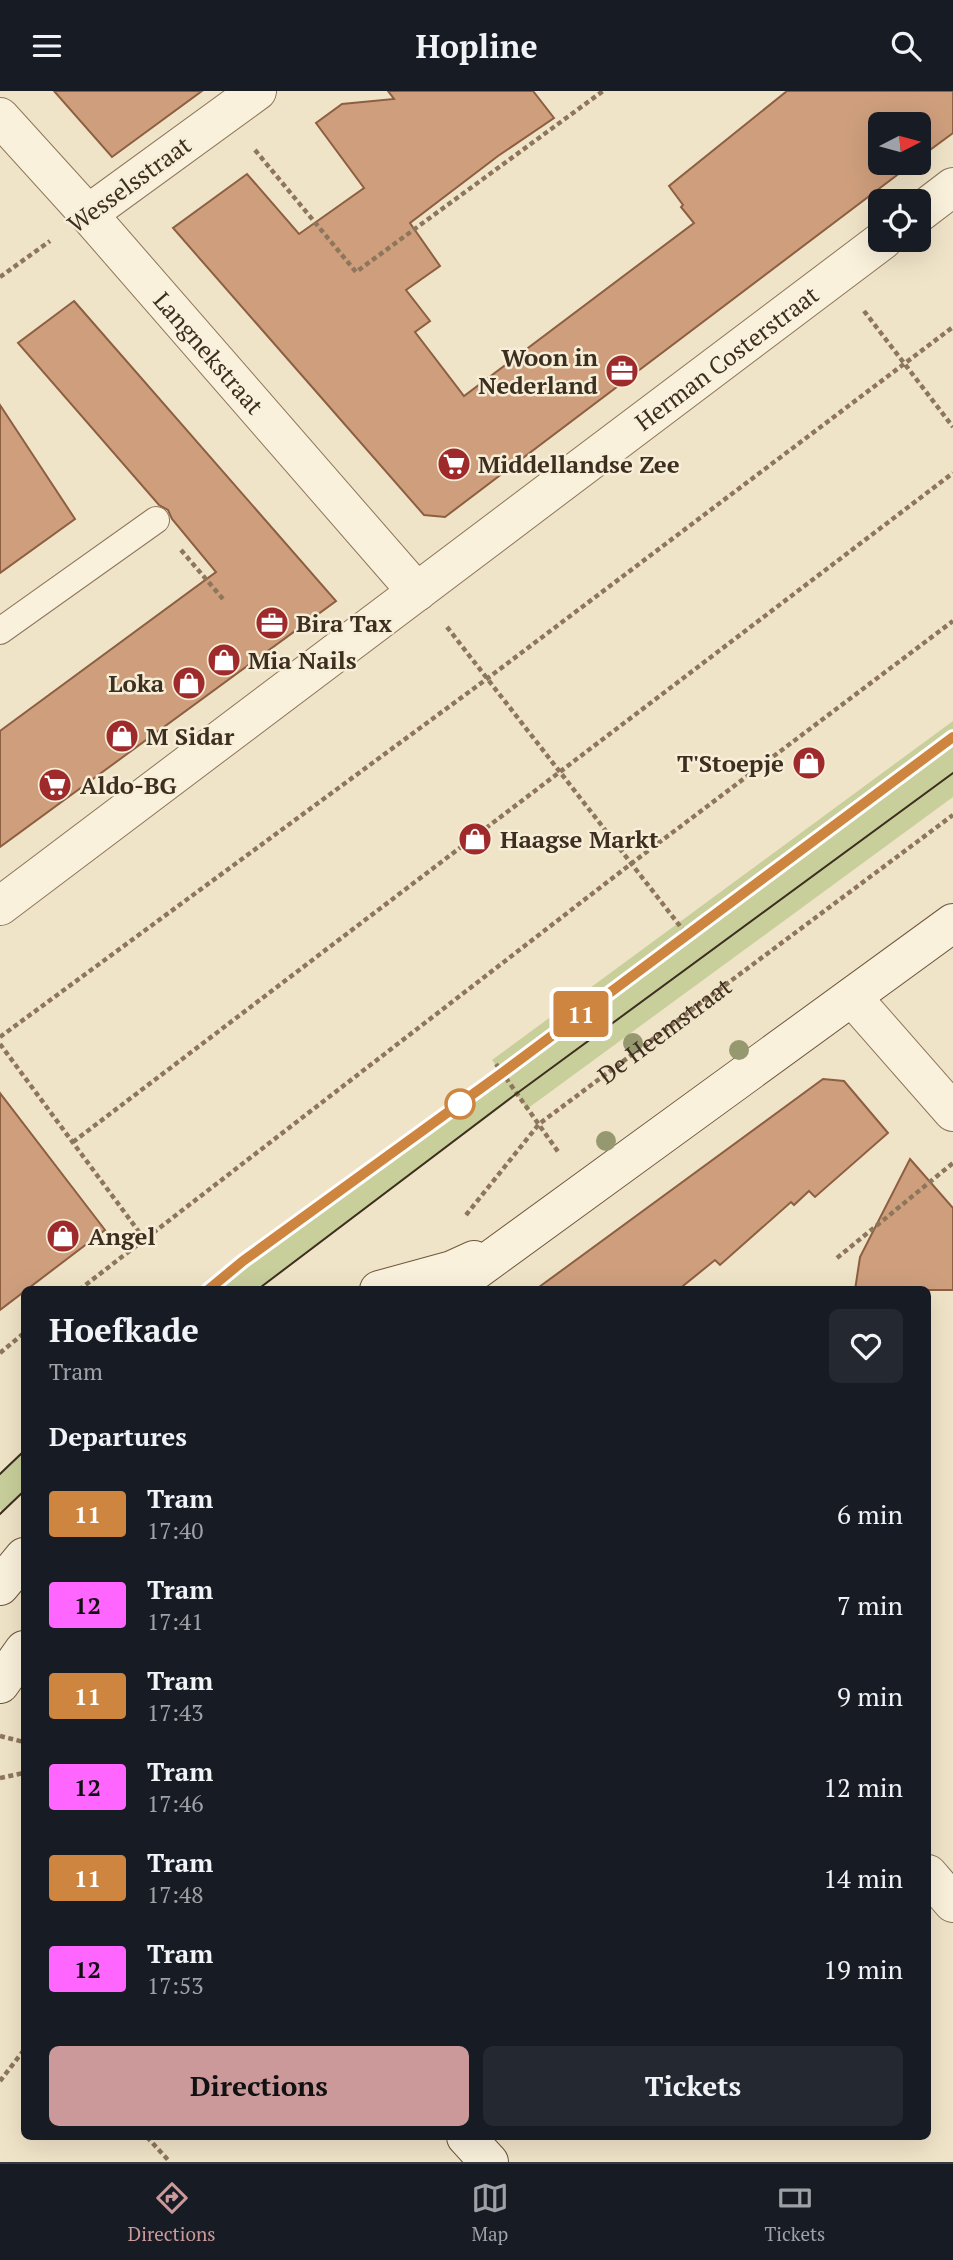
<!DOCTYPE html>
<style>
:root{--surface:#171b24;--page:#242831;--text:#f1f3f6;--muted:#9ea1a6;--line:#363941;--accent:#cc999b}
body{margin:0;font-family:"PT Serif",serif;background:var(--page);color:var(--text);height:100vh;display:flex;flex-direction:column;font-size:26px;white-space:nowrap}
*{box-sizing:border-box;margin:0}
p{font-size:23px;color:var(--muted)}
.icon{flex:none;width:38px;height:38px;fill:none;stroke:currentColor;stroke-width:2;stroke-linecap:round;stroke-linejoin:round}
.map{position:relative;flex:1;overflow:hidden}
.side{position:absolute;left:21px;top:1195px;width:910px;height:854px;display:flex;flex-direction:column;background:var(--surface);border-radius:10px;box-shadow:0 7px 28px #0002}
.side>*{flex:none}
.badge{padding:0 14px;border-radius:5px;font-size:24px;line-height:46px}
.needle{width:46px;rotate:84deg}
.controls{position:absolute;left:868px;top:21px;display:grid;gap:14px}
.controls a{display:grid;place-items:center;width:63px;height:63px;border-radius:10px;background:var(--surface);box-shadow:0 7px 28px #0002;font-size:35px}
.map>.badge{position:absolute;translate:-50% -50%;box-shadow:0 0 0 4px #fff}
h2{padding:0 28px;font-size:26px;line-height:63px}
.round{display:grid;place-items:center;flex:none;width:74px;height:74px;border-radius:10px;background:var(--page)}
.summary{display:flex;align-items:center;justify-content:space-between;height:119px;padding:0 28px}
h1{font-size:33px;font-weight:700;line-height:52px}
.action{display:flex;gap:14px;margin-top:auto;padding:14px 28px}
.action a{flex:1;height:80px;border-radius:10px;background:var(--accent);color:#111;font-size:28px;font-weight:700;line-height:80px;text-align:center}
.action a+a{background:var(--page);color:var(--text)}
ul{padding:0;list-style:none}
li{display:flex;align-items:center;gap:21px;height:91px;padding:0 28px}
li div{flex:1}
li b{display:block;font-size:26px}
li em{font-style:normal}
li .badge{min-width:77px;font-weight:700;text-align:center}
header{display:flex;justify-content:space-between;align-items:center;height:91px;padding:0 28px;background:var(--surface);font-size:32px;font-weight:700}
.dock{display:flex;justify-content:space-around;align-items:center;height:98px;border-top:2px solid var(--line);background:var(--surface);font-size:19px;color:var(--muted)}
.dock a{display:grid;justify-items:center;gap:4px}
.dock .active{color:var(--accent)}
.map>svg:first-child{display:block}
.green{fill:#c9cf9b}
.building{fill:#cf9f7d;stroke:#8d5f41;stroke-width:2}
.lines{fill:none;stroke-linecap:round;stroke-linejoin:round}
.lane-casing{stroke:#8d765c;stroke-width:28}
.street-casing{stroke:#8d765c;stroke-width:40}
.secondary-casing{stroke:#6f573f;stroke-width:40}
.path{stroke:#8d765c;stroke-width:4.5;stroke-dasharray:5 3.5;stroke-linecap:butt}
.lane{stroke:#faf1dc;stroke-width:26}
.street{stroke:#faf1dc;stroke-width:38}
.secondary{stroke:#faf1dc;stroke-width:38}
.tram{stroke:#3d2e20;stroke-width:2}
.tree{fill:#96986f}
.line-casing{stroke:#fff;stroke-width:16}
.line{stroke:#cd853f;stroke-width:10}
.stop-dot{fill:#fff;stroke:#cd853f;stroke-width:3.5}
.labels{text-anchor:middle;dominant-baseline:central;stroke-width:5;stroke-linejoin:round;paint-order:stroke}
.street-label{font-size:24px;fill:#3d2e20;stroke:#f7eed8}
.poi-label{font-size:24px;font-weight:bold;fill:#3d2e20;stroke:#f7eed8;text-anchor:start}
</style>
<header><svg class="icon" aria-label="menu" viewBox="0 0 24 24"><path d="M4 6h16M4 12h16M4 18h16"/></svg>Hopline<svg class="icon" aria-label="search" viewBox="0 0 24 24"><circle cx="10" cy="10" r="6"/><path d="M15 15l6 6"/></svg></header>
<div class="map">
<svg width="953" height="2071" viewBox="0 0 953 2071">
<rect width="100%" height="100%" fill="#f0e4c8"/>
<path class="green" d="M 953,630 L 953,706 L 527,1018 L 517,1004 L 257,1199 L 208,1199 L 243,1170 L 502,983 L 492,969 Z
M 24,1360 L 24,1400 L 2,1421 L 0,1418 L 0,1383 Z"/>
<path class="building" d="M 54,0 L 202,0 L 112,66 Z
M 388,0 L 533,0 L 554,27 L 498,65 L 410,132 L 440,175 L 406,199 L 430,230 L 415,241 L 464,305 L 694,132 L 681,116 L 683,114 L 669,95 L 787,0 L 953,0 L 953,42 L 919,67 L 919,33 L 880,33 L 880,72 L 913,72 L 445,426 L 424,424 L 173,137 L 247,83 L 299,143 L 364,97 L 316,32 L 342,13 L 394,8 Z
M 74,210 L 336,510 L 0,756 L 0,640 L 216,481 L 172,428 L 168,419 L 159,414 L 18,252 Z
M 0,314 L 75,428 L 0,482 Z
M 823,988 L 844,990 L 888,1042 L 815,1106 L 809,1100 L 794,1114 L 791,1111 L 720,1174 L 715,1169 L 678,1199 L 535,1199 Z
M 0,1002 L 105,1139 L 0,1219 Z
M 910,1068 L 953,1117 L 953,1199 L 855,1199 L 860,1166 Z"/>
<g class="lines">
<defs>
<path id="lane" d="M 0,540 L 156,429"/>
<g id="street">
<path id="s2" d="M 0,26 L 88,123 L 417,501"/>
<path d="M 919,122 L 953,96"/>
<path d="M 88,123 L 257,0"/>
<path id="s3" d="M 0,815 L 883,149"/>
<path d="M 852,906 L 953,1021"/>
<path d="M 928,1783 L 953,1812"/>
</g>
<path id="secondary" d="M 379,1199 L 452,1179 L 474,1169
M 449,1199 L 953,832
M 0,1495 L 24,1466
M 0,1593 L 24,1559
M 466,2046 L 489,2071"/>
</defs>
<use href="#lane" class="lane-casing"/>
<use href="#street" class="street-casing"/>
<use href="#secondary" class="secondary-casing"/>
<g class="path">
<path d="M 255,59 L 356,181 L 603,0"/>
<path d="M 0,186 L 50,150"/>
<path d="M 864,220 L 953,336"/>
<path d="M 181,459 L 223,508"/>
<path d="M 447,536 L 687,844"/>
<path d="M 0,946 L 488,587 L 953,236"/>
<path d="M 0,953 L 145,1149"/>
<path d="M 496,973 L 559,1062"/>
<path d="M 73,1051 L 953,382"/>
<path id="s1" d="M 466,1124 L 539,1033 L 953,724"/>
<path d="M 837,1167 L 953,1072"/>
<path d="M 79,1199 L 632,772 L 953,530"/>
<path d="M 0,1262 L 24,1242"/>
<path d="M 0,1645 L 24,1651"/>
<path d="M 0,1687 L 24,1682"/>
<path d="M 0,1990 L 24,1959"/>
<path d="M 147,2046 L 170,2071"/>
</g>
<use href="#lane" class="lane"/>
<use href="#street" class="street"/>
<use href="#secondary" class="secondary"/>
<path class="tram" d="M 208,1199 L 243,1170 L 502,983 L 953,646
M 257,1199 L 516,1003 L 953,682
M 0,1383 L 24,1360
M 0,1423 L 24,1400"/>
</g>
<g class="tree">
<circle cx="633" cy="952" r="10"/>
<circle cx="739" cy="959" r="10"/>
<circle cx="606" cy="1050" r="10"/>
</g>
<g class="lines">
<defs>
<path id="line" d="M 208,1199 L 243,1170 L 502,982 L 953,646"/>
</defs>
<use href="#line" class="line-casing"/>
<use href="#line" class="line"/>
</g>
<defs>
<symbol id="office-disc" viewBox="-11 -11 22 22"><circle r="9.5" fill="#9e2a2b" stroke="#f7eed8"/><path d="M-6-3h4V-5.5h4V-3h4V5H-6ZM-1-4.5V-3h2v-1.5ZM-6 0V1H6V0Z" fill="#fff"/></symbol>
<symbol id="supermarket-disc" viewBox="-11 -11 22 22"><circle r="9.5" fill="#9e2a2b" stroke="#f7eed8"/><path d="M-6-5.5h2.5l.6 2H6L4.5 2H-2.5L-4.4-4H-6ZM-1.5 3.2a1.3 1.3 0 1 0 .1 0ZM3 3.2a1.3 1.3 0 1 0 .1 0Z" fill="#fff"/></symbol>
<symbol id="shop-disc" viewBox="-11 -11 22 22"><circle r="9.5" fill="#9e2a2b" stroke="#f7eed8"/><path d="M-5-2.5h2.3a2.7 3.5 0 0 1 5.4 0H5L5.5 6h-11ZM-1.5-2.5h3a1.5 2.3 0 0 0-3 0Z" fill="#fff"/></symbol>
</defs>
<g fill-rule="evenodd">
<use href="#office-disc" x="603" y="261" width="38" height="38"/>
<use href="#supermarket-disc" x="435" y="354" width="38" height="38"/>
<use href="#office-disc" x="253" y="513" width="38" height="38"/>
<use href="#shop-disc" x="205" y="550" width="38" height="38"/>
<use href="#shop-disc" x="170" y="573" width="38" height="38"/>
<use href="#shop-disc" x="103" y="626" width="38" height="38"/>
<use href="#shop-disc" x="790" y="653" width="38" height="38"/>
<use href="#supermarket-disc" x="36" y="675" width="38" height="38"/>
<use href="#shop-disc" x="456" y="729" width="38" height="38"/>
<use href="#shop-disc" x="44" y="1126" width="38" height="38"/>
</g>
<circle class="stop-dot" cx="460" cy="1013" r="14"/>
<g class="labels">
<g class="street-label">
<text transform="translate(129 93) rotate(-36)">Wesselsstraat</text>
<text stroke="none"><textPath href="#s2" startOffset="315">Langnekstraat</textPath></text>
<text stroke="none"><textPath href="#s3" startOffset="910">Herman Costerstraat</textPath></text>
<text stroke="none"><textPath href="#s1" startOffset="273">De Heemstraat</textPath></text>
</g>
<g class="poi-label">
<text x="598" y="266" text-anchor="end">Woon in<tspan x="598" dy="28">Nederland</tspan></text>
<text x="478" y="373">Middellandse Zee</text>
<text x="296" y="532">Bira Tax</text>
<text x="248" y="569">Mia Nails</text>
<text x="164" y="592" text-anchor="end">Loka</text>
<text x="146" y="645">M Sidar</text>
<text x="784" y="672" text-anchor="end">T'Stoepje</text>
<text x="80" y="694">Aldo-BG</text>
<text x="500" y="748">Haagse Markt</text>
<text x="88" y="1145">Angel</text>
</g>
</g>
</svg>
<div class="controls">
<a><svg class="needle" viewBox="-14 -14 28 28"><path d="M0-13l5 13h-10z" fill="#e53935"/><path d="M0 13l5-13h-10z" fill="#9ea1a6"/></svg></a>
<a><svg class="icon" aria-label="locate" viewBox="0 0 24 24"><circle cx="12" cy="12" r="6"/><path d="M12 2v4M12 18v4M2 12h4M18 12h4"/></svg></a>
</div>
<b class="badge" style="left:581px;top:923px;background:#cd853f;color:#fff">11</b>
<section class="side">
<div class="summary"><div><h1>Hoefkade</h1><p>Tram</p></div><a class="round"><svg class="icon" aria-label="heart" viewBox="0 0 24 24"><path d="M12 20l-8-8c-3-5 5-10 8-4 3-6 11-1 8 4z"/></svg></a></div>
<h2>Departures</h2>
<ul>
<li><span class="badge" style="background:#cd853f;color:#fff">11</span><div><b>Tram</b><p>17:40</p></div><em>6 min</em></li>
<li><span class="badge" style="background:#f6f;color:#111">12</span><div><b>Tram</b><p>17:41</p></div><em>7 min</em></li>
<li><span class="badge" style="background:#cd853f;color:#fff">11</span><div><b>Tram</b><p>17:43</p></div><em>9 min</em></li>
<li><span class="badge" style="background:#f6f;color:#111">12</span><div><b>Tram</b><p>17:46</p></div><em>12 min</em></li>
<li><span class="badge" style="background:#cd853f;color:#fff">11</span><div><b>Tram</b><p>17:48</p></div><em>14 min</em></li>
<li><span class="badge" style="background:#f6f;color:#111">12</span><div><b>Tram</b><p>17:53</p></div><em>19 min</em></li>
</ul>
<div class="action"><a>Directions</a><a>Tickets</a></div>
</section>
</div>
<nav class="dock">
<a class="active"><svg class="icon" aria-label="directions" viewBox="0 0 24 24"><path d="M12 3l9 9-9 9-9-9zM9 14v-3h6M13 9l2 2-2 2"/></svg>Directions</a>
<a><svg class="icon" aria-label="map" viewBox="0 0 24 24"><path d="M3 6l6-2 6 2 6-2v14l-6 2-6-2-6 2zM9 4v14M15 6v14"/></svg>Map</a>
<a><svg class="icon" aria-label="tickets" viewBox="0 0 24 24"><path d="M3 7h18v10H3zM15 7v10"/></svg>Tickets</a>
</nav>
